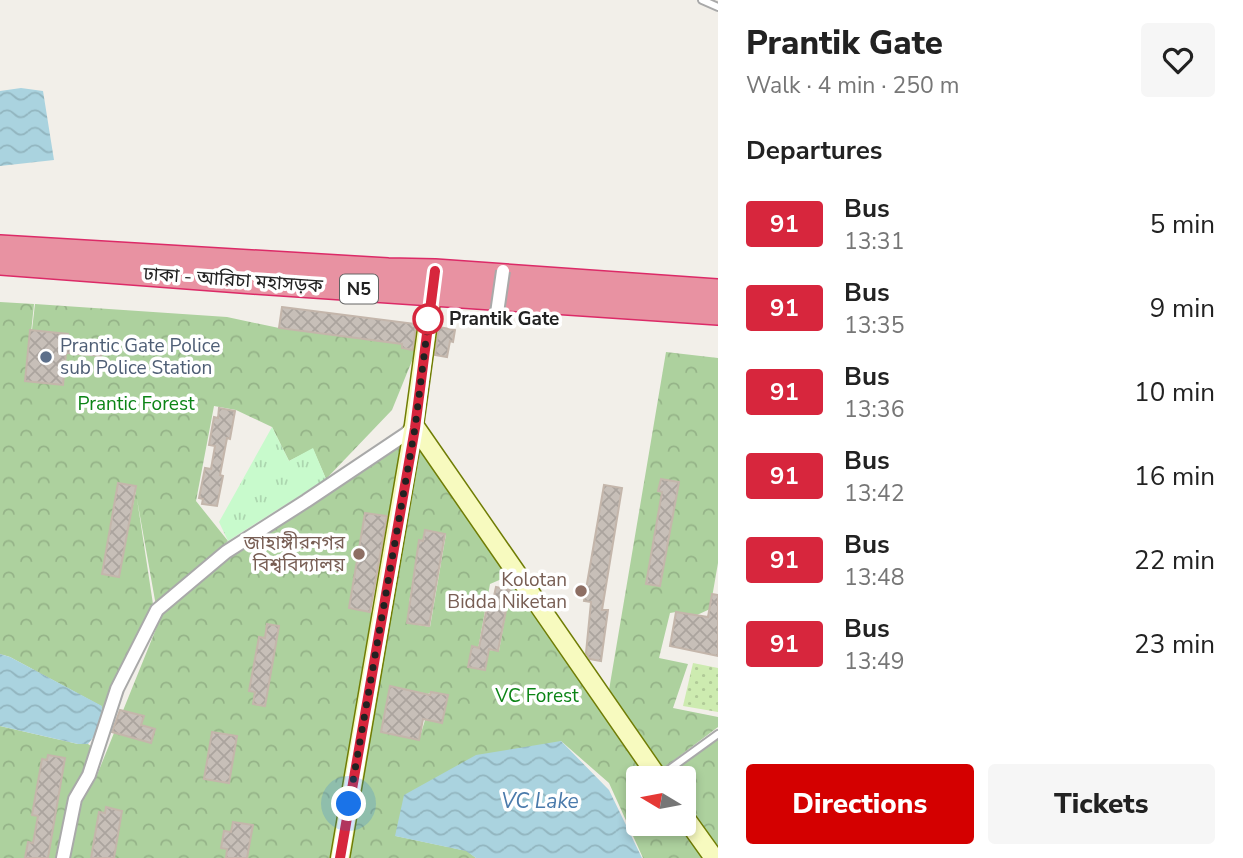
<!DOCTYPE html>
<meta charset="utf-8">
<style>
:root{--surface:#fff;--page:#f6f6f6;--text:#222;--muted:#767676;--accent:#d40000}
body{margin:0;font-family:"Nunito Sans","Noto Sans Bengali",sans-serif;background:var(--page);color:var(--text);height:100vh;display:flex;flex-direction:column;font-size:26px;white-space:nowrap}
*{box-sizing:border-box;margin:0}
p{font-size:23px;color:var(--muted)}
.icon{flex:none;width:38px;height:38px;fill:none;stroke:currentColor;stroke-width:2;stroke-linecap:round;stroke-linejoin:round}
.map{position:relative;flex:1;overflow:hidden}
.details{display:flex;flex-direction:column;background:var(--surface);width:525px}
.details>*{flex:none}
.badge{padding:0 14px;border-radius:5px;font-size:24px;line-height:46px}
.needle{width:46px;rotate:280deg}
.controls{position:absolute;left:626px;top:766px;display:grid;gap:14px}
.controls a{display:grid;place-items:center;width:70px;height:70px;border-radius:7px;background:var(--surface);box-shadow:0 4px 10px #0003;font-size:35px}
.you{position:absolute;width:35px;height:35px;margin:-18px;border:5px solid #fff;border-radius:50%;background:#1a73e8;box-shadow:0 0 0 10px #1a73e833}
.map>.badge{position:absolute;translate:-50% -50%;box-shadow:0 0 0 4px #fff}
h2{padding:0 28px;font-size:26px;line-height:63px}
.round{display:grid;place-items:center;flex:none;width:74px;height:74px;border-radius:7px;background:var(--page)}
.head{display:flex;align-items:center;justify-content:space-between;height:119px;padding:0 28px}
h1{font-size:33px;font-weight:800;line-height:52px}
.action{display:flex;gap:14px;margin-top:auto;padding:14px 28px}
.action a{flex:1;height:80px;border-radius:7px;background:var(--accent);color:#fff;font-size:28px;font-weight:800;line-height:80px;text-align:center}
.action a+a{background:var(--page);color:var(--text)}
ul{padding:0;list-style:none}
li{display:flex;align-items:center;gap:21px;height:84px;padding:0 28px}
li div{flex:1}
li b{display:block;font-size:26px}
li em{font-style:normal}
li .badge{min-width:77px;font-weight:700;text-align:center}
main{display:flex;flex:1;min-height:0}
.map>svg:first-child{display:block}
.grass{fill:url(#grass-dots)}
.forest{fill:url(#forest-crowns);fill-rule:evenodd}
.park{fill:url(#park-tufts)}
.water{fill:url(#water-waves)}
.building{fill:url(#building-cross-hatch);stroke:#c4b6ab;stroke-width:2}
.lines{fill:none;stroke-linecap:round;stroke-linejoin:round}
.lane-casing{stroke:#a9a9a9;stroke-width:10}
.street-casing{stroke:#a9a9a9;stroke-width:16}
.secondary-casing{stroke:#707d05;stroke-width:21}
.highway-casing{stroke:#dc2a67;stroke-width:26}
.lane{stroke:#fff;stroke-width:6}
.street{stroke:#fff;stroke-width:12}
.secondary{stroke:#f7fabf;stroke-width:18}
.highway{stroke:#e892a2;stroke-width:23}
.street-bridge-casing{stroke:#a9a9a9;stroke-width:16;stroke-linecap:butt}
.street-bridge{stroke:#fff;stroke-width:12}
.line-casing{stroke:#fff;stroke-width:16}
.line{stroke:#d7263d;stroke-width:10}
.walk{stroke:#222;stroke-width:7;stroke-dasharray:0 12.6}
.stop-dot{fill:#fff;stroke:#d7263d;stroke-width:3.5}
.service-dot{fill:#5c6f8a;stroke:#fff;stroke-width:2.5}
.education-dot{fill:#8d6e63;stroke:#fff;stroke-width:2.5}
.labels{text-anchor:middle;dominant-baseline:central;stroke-width:7;stroke-linejoin:round;paint-order:stroke}
.shield{fill:#fff;stroke:#646464;stroke-width:2}
.shield-label{font-size:18px;font-weight:bold;fill:#222}
.street-label{font-size:19px;fill:#222;stroke:#fff}
.stop-label{font-size:19px;font-weight:bold;fill:#222;stroke:#fff;text-anchor:start}
.service-label{font-size:19px;fill:#4e5e75;stroke:#fff;text-anchor:start}
.park-label{font-size:19px;fill:#0c8416;stroke:#fff}
.education-label{font-size:19px;fill:#785e54;stroke:#fff;text-anchor:end}
.water-label{font-size:21px;font-style:italic;fill:#4a7aab;stroke:#fff}
</style>
<main>
<div class="map">
<svg width="718" height="858" viewBox="0 0 718 858">
<defs>
<pattern id="grass-dots" width="8" height="8" patternUnits="userSpaceOnUse" patternTransform="scale(1.75)"><rect width="8" height="8" fill="#cdebb0"/><path d="M2 2h.1M6 6h.1" fill="none" stroke="#b0c997" stroke-width="1.8" stroke-linecap="round"/></pattern>
<pattern id="forest-crowns" width="20" height="18" patternUnits="userSpaceOnUse" patternTransform="scale(1.75)"><rect width="20" height="18" fill="#add19e"/><path d="M2 6a3 3 0 1 1 6 0M12 15a3 3 0 1 1 6 0" fill="none" stroke="#95b388"/></pattern>
<pattern id="park-tufts" width="24" height="20" patternUnits="userSpaceOnUse" patternTransform="scale(1.75)"><rect width="24" height="20" fill="#c8facc"/><path d="M3 7l-1-3M5 7V3M7 7l1-3M15 17l-1-3M17 17v-4M19 17l1-3" fill="none" stroke="#acd6af"/></pattern>
<pattern id="water-waves" width="16" height="10" patternUnits="userSpaceOnUse" patternTransform="scale(1.75)"><rect width="16" height="10" fill="#aad3df"/><path d="M0 5q4-4 8 0t8 0" fill="none" stroke="#92b5bf"/></pattern>
<pattern id="building-cross-hatch" width="8" height="8" patternUnits="userSpaceOnUse" patternTransform="scale(1.75)"><rect width="8" height="8" fill="#c7bfb8"/><path d="M0 0l8 8M0 8l8-8" fill="none" stroke="#aba49e"/></pattern>
</defs>
<rect width="100%" height="100%" fill="#f2efe9"/>
<path class="grass" d="M 693,663 L 718,668 L 718,712 L 683,706 Z"/>
<path class="forest" d="M 0,302 L 34,304 L 26,381 L 63,384 L 68,334 L 32,330 L 35,304 L 227,317 L 279,328 L 418,346 L 392,410 L 326,479 L 313,449 L 289,461 L 272,427 L 236,410 L 214,406 L 196,501 L 228,541 L 156,606 L 137,499 L 153,604 L 102,714 L 101,706 L 10,657 L 0,654 ZM 118,483 L 135,486 L 136,491 L 118,577 L 102,574 Z
M 666,352 L 718,358 L 718,563 L 710,609 L 697,615 L 676,612 L 670,613 L 659,658 L 688,664 L 673,708 L 718,717 L 718,727 L 661,770 L 608,696 Z
M 410,434 L 396,518 L 365,513 L 349,608 L 373,613 L 335,858 L 63,858 L 72,812 L 95,780 L 162,614 L 231,556 Z
M 420,450 L 651,779 L 639,779 L 639,824 L 683,824 L 706,858 L 643,858 L 609,783 L 561,741 L 396,836 L 467,851 L 476,858 L 345,858 L 403,521 L 408,521 ZM 425,531 L 446,534 L 430,627 L 407,623 L 416,605 L 409,603 L 413,579 L 422,572 L 414,570 ZM 504,578 L 510,590 L 499,651 L 478,649 L 490,584 ZM 390,686 L 428,694 L 431,692 L 448,695 L 442,723 L 425,720 L 419,740 L 381,732 Z
M 0,726 L 78,744 L 88,744 L 97,750 L 75,798 L 66,808 L 57,858 L 0,858 Z
M 718,734 L 718,858 L 684,816 L 684,779 L 659,779 Z"/>
<path class="park" d="M 272,427 L 289,461 L 313,448 L 326,479 L 228,541 L 219,522 Z"/>
<path class="water" d="M 21,88 L 43,91 L 54,160 L 0,166 L 0,91 Z
M 0,654 L 10,657 L 102,706 C 102,718 97,735 88,744 L 78,744 L 0,726 Z
M 561,741 L 609,790 L 642,858 L 476,858 L 466,851 L 395,836 L 404,795 L 476,755 Z"/>
<path class="building" d="M 282,307 L 416,324 L 413,350 L 402,348 L 402,344 L 279,328 Z
M 439,327 L 455,330 L 453,342 L 450,341 L 447,357 L 435,355 Z
M 30,330 L 68,334 L 67,341 L 102,345 L 101,356 L 66,353 L 63,385 L 25,381 Z
M 219,408 L 235,411 L 230,439 L 227,438 L 220,475 L 223,476 L 217,506 L 202,504 L 203,499 L 199,498 L 205,468 L 211,469 L 215,446 L 209,445 L 214,417 L 218,418 Z
M 661,479 L 679,482 L 660,586 L 646,584 L 662,492 L 658,491 Z
M 118,483 L 136,486 L 119,577 L 102,574 Z
M 604,485 L 622,488 L 602,610 L 608,610 L 601,661 L 590,659 L 586,653 L 591,602 L 584,601 Z
M 365,513 L 387,516 L 370,612 L 349,608 Z
M 425,530 L 445,534 L 429,626 L 407,623 L 419,540 L 423,541 Z
M 496,587 L 510,590 L 498,651 L 489,649 L 485,670 L 468,667 L 472,646 L 479,648 L 489,596 L 494,596 Z
M 712,594 L 718,595 L 718,656 L 670,646 L 676,612 L 708,617 Z
M 267,624 L 279,626 L 265,706 L 253,704 L 255,692 L 249,691 L 259,637 L 265,638 Z
M 390,686 L 430,695 L 431,692 L 448,695 L 442,723 L 423,719 L 419,740 L 381,732 Z
M 120,710 L 144,716 L 141,725 L 155,729 L 151,743 L 112,732 Z
M 212,732 L 237,736 L 229,783 L 204,779 Z
M 48,755 L 65,758 L 48,858 L 25,858 L 28,842 L 33,843 L 34,838 L 38,816 L 32,815 L 42,759 L 47,760 Z
M 106,807 L 122,811 L 114,858 L 91,858 L 99,812 L 105,813 Z
M 233,822 L 253,825 L 247,858 L 226,858 L 227,849 L 221,848 L 224,831 L 231,832 Z"/>
<g class="lines">
<defs>
<path id="lane" d="M 702,0 L 718,7
M 660,776 L 718,734"/>
<path id="street" d="M 63,858 L 75,799 L 89,775 L 117,689 L 157,610 L 226,552 L 306,501 L 406,434 L 414,425"/>
<path id="secondary" d="M 435,271 L 414,425 L 659,779
M 684,816 L 714,858
M 340,858 L 414,425"/>
<path id="highway" d="M 0,247 L 388,270 L 435,271 L 718,291
M 0,263 L 254,282 L 718,313"/>
</defs>
<use href="#lane" class="lane-casing"/>
<use href="#street" class="street-casing"/>
<use href="#secondary" class="secondary-casing"/>
<use href="#highway" class="highway-casing"/>
<use href="#lane" class="lane"/>
<use href="#street" class="street"/>
<use href="#secondary" class="secondary"/>
<use href="#highway" class="highway"/>
<defs>
<path id="street-bridge" d="M 497,313 L 503,271"/>
</defs>
<use href="#street-bridge" class="street-bridge-casing"/>
<use href="#street-bridge" class="street-bridge"/>
</g>
<g class="lines">
<defs>
<path id="line" d="M 340,858 L 415,428 L 435,271"/>
</defs>
<use href="#line" class="line-casing"/>
<use href="#line" class="line"/>
<path class="walk" d="M 349,804 L 415,428 L 429,316 L 428,319"/>
</g>
<circle class="stop-dot" cx="428" cy="319" r="14"/>
<circle class="service-dot" cx="46" cy="357" r="7"/>
<g class="education-dot">
<circle cx="359" cy="554" r="7"/>
<circle cx="581" cy="591" r="7"/>
</g>
<g class="labels">
<rect class="shield" x="340" y="274.5" width="38" height="29" rx="5"/>
<g class="shield-label">
<text x="359" y="289">N5</text>
</g>
<g class="street-label">
<text transform="translate(233 280) rotate(4)">ঢাকা - আরিচা মহাসড়ক</text>
</g>
<g class="stop-label">
<text x="449" y="319">Prantik Gate</text>
</g>
<g class="service-label">
<text x="60" y="346">Prantic Gate Police<tspan x="60" dy="22">sub Police Station</tspan></text>
</g>
<g class="park-label">
<text x="136" y="404">Prantic Forest</text>
<text x="537" y="696">VC Forest</text>
</g>
<g class="education-label">
<text x="345" y="543">জাহাঙ্গীরনগর<tspan x="345" dy="22">বিশ্ববিদ্যালয়</tspan></text>
<text x="567" y="580">Kolotan<tspan x="567" dy="22">Bidda Niketan</tspan></text>
</g>
<g class="water-label">
<text x="540" y="801">VC Lake</text>
</g>
</g>
</svg>
<div class="controls">
<a><svg class="needle" viewBox="-14 -14 28 28"><path d="M0-13l5 13h-10z" fill="#e53935"/><path d="M0 13l5-13h-10z" fill="#767676"/></svg></a>
</div>
<div class="you" style="left:349px;top:804px"></div>
</div>
<section class="details">
<div class="head"><div><h1>Prantik Gate</h1><p>Walk · 4 min · 250 m</p></div><a class="round"><svg class="icon" aria-label="heart" viewBox="0 0 24 24"><path d="M12 20l-8-8c-3-5 5-10 8-4 3-6 11-1 8 4z"/></svg></a></div>
<h2>Departures</h2>
<ul>
<li><span class="badge" style="background:#d7263d;color:#fff">91</span><div><b>Bus</b><p>13:31</p></div><em>5 min</em></li>
<li><span class="badge" style="background:#d7263d;color:#fff">91</span><div><b>Bus</b><p>13:35</p></div><em>9 min</em></li>
<li><span class="badge" style="background:#d7263d;color:#fff">91</span><div><b>Bus</b><p>13:36</p></div><em>10 min</em></li>
<li><span class="badge" style="background:#d7263d;color:#fff">91</span><div><b>Bus</b><p>13:42</p></div><em>16 min</em></li>
<li><span class="badge" style="background:#d7263d;color:#fff">91</span><div><b>Bus</b><p>13:48</p></div><em>22 min</em></li>
<li><span class="badge" style="background:#d7263d;color:#fff">91</span><div><b>Bus</b><p>13:49</p></div><em>23 min</em></li>
</ul>
<div class="action"><a>Directions</a><a>Tickets</a></div>
</section>
</main>
